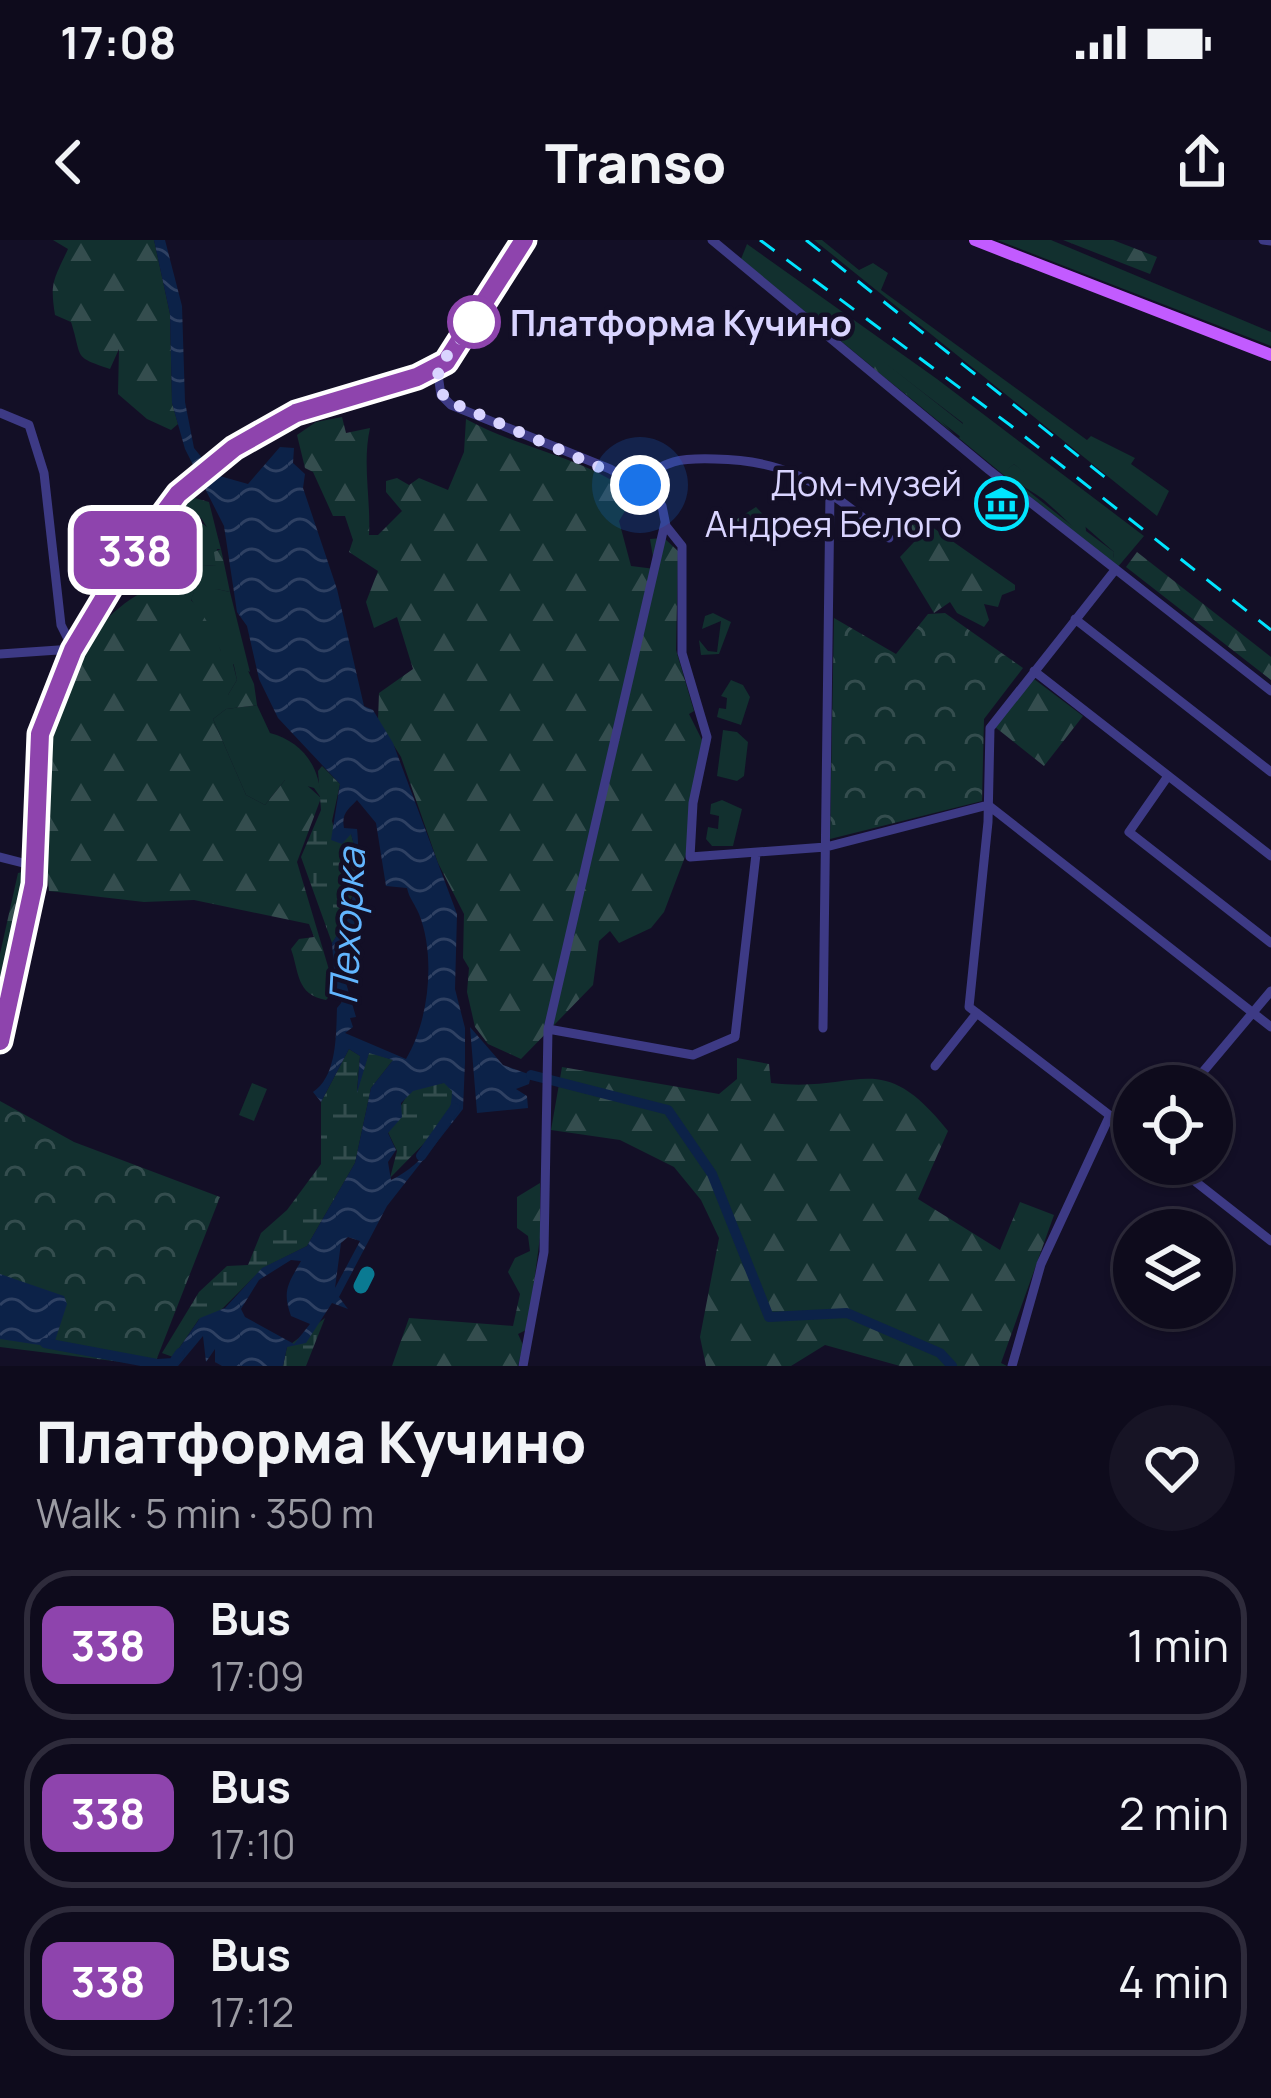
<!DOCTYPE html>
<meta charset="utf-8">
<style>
:root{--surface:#0e0b1c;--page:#171425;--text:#f1f3f6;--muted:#9b9ba3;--line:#2e2b3b}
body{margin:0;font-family:Manrope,sans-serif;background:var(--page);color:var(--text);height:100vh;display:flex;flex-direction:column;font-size:45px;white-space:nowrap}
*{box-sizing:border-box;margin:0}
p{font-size:39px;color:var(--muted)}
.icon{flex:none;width:66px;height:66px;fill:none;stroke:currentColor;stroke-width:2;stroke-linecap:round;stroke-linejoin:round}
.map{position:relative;height:1126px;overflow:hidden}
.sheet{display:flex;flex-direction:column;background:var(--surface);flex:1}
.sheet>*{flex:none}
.badge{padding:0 24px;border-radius:18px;font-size:42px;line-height:78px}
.controls{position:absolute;left:1113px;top:825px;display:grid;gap:24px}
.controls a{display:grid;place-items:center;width:120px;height:120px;border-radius:50%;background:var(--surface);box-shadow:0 3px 9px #0004,0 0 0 3px var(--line);font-size:60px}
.you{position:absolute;width:60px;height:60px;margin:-30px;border:9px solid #fff;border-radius:50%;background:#1a73e8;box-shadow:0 0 0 18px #1a73e833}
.map>.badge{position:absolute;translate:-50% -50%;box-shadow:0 0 0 6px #fff}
.round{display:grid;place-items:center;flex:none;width:126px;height:126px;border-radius:63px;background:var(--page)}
.overview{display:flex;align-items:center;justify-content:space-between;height:204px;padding:0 36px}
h1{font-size:57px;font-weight:800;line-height:90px}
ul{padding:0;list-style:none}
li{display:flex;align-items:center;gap:36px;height:150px;margin:0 24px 18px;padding:0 12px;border:6px solid var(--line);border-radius:48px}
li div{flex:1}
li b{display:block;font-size:45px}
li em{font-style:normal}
li .badge{min-width:132px;font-weight:700;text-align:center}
.status{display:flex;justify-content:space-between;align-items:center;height:84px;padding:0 60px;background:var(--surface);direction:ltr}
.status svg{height:33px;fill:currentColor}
header{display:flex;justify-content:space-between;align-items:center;height:156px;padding:0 36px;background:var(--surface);font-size:54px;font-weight:800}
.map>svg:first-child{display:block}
.grass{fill:#12302f;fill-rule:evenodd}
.forest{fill:url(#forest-firs)}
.wetland{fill:url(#wetland-marsh)}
.park{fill:url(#park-crowns)}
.water{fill:url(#water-waves);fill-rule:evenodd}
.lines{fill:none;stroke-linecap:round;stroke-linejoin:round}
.river{stroke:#0c2248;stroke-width:10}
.taxiway{stroke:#0a7a92;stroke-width:15}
.minor{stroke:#3d3a85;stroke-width:9}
.major{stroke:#c25bff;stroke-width:12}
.rail{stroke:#00e5ff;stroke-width:3;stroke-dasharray:18 15;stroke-linecap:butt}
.line-casing{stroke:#fff;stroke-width:27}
.line{stroke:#8e44ad;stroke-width:18}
.walk{stroke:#d9d4ff;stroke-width:12;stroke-dasharray:0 21.6}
.stop-dot{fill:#fff;stroke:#8e44ad;stroke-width:6}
.labels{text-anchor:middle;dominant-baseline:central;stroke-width:9;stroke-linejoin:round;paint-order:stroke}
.stop-label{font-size:36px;font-weight:bold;fill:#d9d4ff;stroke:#130f26;text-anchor:start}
.poi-label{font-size:36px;fill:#d9d4ff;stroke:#130f26;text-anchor:end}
.water-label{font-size:39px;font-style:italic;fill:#62b6ff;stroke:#130f26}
</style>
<div class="status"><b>17:08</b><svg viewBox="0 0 49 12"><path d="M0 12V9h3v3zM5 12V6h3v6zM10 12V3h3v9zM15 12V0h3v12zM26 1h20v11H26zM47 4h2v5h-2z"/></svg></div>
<header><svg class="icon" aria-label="back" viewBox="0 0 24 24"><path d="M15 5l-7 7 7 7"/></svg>Transo<svg class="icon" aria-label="share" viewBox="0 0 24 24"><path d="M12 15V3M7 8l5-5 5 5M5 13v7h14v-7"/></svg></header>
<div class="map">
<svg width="1271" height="1126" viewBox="0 0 1271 1126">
<defs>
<pattern id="forest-firs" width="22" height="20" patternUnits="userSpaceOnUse" patternTransform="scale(3)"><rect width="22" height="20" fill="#12302f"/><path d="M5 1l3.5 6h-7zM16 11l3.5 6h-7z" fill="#344d4e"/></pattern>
<pattern id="wetland-marsh" width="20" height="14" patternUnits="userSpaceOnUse" patternTransform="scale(3)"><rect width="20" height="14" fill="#12302f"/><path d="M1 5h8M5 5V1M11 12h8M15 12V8" fill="none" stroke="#344d4e"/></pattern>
<pattern id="park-crowns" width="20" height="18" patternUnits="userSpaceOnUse" patternTransform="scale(3)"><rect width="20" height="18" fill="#12302f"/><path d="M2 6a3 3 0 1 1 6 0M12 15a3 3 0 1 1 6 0" fill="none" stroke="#344d4e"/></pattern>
<pattern id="water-waves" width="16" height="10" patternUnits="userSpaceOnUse" patternTransform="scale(3)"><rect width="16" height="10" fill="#0c2248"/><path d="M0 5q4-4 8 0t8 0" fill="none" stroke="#2f4163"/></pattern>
</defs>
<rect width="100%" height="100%" fill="#130f26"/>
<path class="grass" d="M 814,0 L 822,0 L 859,30 L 873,23 L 888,33 L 881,50 L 1087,200 L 1091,196 L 1135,218 L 1131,224 L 1169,251 L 1157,276 Z
M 997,0 L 1051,0 L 1271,92 L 1271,106 Z
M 747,4 L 937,139 L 1144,296 L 1117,328 L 741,19 ZM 878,118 L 963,183 L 959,199 ZM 1014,224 L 1114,312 L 1113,318 L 1013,239 L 1006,231 Z
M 193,277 L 217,294 L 221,309 L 217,309 L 216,326 L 201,325 L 203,315 L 185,287 Z
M 217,349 L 230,352 L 250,432 L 233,424 L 237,440 L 228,455 L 220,409 L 191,359 L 194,352 Z
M 713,373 L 731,382 L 719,414 L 701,415 L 699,400 L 708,411 L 717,412 L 721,381 L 702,389 L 705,376 Z
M 731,440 L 743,445 L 750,457 L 741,485 L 717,477 L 719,468 L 726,469 L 727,458 L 721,456 Z
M 257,465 L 270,493 C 300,501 319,523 321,558 L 314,548 L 285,540 L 265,565 L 246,555 L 213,479 L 226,469 Z
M 723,490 L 737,492 L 748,502 L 744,536 L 737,541 L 717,536 Z
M 722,560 L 742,569 L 733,606 L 712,606 L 706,599 L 708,587 L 718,589 L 719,576 L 710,574 L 711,564 Z
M 523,694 L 541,694 L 540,726 L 523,726 Z
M 252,843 L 267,849 L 254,881 L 239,875 Z"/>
<path class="forest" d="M 53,0 L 154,0 L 170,74 L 172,163 L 178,184 L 171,190 L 147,179 L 118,154 L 119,109 L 110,129 C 72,116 83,119 71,82 L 55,75 C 50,43 53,41 68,9 Z
M 1063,0 L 1113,0 L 1157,17 L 1150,34 Z
M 878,117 L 963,184 L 962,198 L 874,129 Z
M 342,177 L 346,193 L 370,188 C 362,223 371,260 369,295 L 378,295 L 402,271 L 386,252 L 386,241 L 397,238 L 409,245 L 419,238 L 448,250 L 464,212 L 466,179 C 519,209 588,217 634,256 L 619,281 L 631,326 L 655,329 L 650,299 L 664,298 L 678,311 L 676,410 L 694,471 L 689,474 L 702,500 L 688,609 L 664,672 L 651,688 L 619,703 L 610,691 L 599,701 L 593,745 L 521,819 L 488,804 L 475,787 L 467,752 L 469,728 L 463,718 L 464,674 L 438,623 L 401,517 L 378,480 L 379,453 L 413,429 L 397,377 L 374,388 L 366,362 L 378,331 L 349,312 L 353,300 L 345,276 L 333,276 L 313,232 L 305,228 L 297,195 L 316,182 Z
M 1014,224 L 1085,281 L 1086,291 L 1114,312 L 1113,318 L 1109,320 C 1086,301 1065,278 1044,260 C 1031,250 1017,244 1005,231 Z
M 191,257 L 209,262 L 217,294 L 213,296 L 201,278 L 193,277 L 185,287 L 203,315 L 202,325 L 216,326 L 214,312 L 221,309 L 230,352 L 217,349 L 202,357 L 194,352 L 191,360 C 212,383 229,419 228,455 L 237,440 L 232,416 L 240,413 L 254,444 L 257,465 L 226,469 L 213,479 L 246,555 L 265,565 L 285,540 L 300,539 L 321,558 L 297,622 L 335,750 L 326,760 C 296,755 299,731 291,709 L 299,699 L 314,697 L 309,684 L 194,660 L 144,662 L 49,651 C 39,541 41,398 156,345 L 158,301 Z
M 915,275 L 1015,345 L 1015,350 L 1002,355 L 998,367 L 984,364 L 989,380 L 984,387 L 957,373 L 950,362 L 934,373 L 900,317 L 915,301 L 904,291 Z
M 1137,312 L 1271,417 L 1271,440 L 1126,327 Z
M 1034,439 L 1083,476 L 1044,526 L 995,487 Z
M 32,630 L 8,752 L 0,751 L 0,714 L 18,633 Z
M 737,818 L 769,824 L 771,843 C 861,854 879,805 948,891 L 918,959 L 1000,1010 L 1020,962 L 1054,975 L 1001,1123 L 1007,1126 L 900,1126 L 825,1105 L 791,1126 L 706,1126 L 700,1097 L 719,998 L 701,960 L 674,927 L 620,900 L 551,890 L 562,827 L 719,854 L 737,839 Z
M 540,943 L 540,997 L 528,1089 L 518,1094 L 523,1105 L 518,1126 L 392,1126 L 409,1078 L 513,1086 L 520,1054 L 508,1032 L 515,1018 L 530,1011 L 528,996 L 517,988 L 517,957 Z"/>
<path class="wetland" d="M 322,526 L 340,544 L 332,581 L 336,595 L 351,594 C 362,627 352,676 332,703 L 301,617 L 321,570 L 318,531 Z
M 349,809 L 360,816 L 357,851 L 369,812 L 393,820 L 371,848 L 355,923 L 307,1006 L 263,1028 L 214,1077 L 199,1079 L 173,1117 L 162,1113 L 199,1052 L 227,1026 L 248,1025 L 261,993 L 287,970 L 321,924 L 321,862 Z
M 448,842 L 453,849 L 451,876 L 390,938 L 397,911 L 387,890 L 410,850 Z
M 325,1078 L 306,1126 L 283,1126 L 287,1107 Z"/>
<path class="park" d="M 756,267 L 773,285 L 772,293 L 761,293 L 761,283 L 742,282 L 741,292 L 726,286 Z
M 945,373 L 1023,428 L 984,479 L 982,561 L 830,599 L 834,378 L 896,414 L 928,374 Z
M 0,861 L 74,902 L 220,957 L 154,1126 L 0,1107 Z"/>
<path class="water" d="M 154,0 L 165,0 L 182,66 L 185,162 L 194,208 L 216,235 L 248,244 L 280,207 L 294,208 L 293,223 L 305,234 L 303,248 L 337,349 L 364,466 L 373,470 L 393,503 L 457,674 L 455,749 L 465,788 L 465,822 L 463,869 L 387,966 L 339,1057 L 348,1069 L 332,1063 L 306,1103 L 287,1107 L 283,1126 L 222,1126 L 215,1122 L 215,1109 L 206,1122 L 203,1096 L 178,1126 L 173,1126 L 173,1117 L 200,1078 L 225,1068 L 262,1028 L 307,1006 L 355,923 L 371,848 L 393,820 L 369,813 L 357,853 L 360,816 L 349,809 L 321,862 L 313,852 C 337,836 336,796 337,768 L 342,762 L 336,754 L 332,703 L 351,674 L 356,612 L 351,594 L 342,604 L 331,600 L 340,544 L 278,478 L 259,439 L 247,386 L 237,372 L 224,286 L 185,209 L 172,163 L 170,74 ZM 357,560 L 376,583 L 386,646 L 407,648 C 409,658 415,664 419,674 C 436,716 429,781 406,819 L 345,793 L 353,787 L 350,778 L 356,777 L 346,743 L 351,739 C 339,720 352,700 357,682 C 360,672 359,602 357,589 L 344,588 C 341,573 349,569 357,560 ZM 444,843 L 452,851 C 452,886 424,925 391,940 L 388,922 L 396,910 L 388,893 L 402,877 L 401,863 L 413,851 ZM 348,997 L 360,1001 L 335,1048 L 341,1003 ZM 291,1020 L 301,1021 C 288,1044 282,1051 291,1076 L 310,1084 L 294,1104 L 245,1077 L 241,1069 L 259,1040 Z
M 470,787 L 503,825 L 531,835 L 529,844 L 516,849 L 527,856 L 528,868 L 477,873 Z
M 0,1034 L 64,1056 L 67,1064 L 53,1107 L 0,1099 Z"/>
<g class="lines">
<path class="river" d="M 531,835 L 668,870 L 712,934 L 769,1077 L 847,1073 L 940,1113 L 952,1126
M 421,916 L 455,868
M 45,1103 L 157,1124 L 173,1123 L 180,1113"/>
<path class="taxiway" d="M 361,1046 L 367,1034"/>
<path class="minor" d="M 712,0 L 989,230 L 1271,451
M 1263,0 L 1271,1
M 437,128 L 441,155 L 451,165 L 610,229 L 645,249 L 662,266 L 666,286 L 682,306 L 682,413 L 707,497 L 693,563 L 690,617 L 826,607 L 988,565
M 0,173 L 29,185 L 44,233 L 61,385 L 73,409 L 0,414
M 640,245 C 661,219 684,218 715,219 C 796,220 828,251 889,298
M 1115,330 L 990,488 L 988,582 L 969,767 L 1134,894
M 1075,379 L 1271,532
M 1034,431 L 1271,616
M 1168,536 L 1129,592 L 1271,703
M 988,565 L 1271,787
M 0,617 L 35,626
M 823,788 L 830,252
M 548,789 L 693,815 L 735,797 L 756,614
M 935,826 L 977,773
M 1191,846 L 1271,751
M 1173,924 L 1271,1001
M 523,1126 L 544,1012 L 548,789 L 665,283
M 1012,1126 L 1041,1024 L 1110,875"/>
<path class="major" d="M 975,0 L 1271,115
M 0,801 L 34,644 L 40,495 L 73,409 L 118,335 L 178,254 L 234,208 L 296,173 L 417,137 L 446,122 L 524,0"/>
<path class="rail" d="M 760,0 L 1010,185 L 1271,390
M 806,0 L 1116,246"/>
</g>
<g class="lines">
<defs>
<path id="line" d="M 0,801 L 34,644 L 40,494 L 73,410 L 118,335 L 178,254 L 234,208 L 296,173 L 417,137 L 446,122 L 524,0"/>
</defs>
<use href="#line" class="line-casing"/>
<use href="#line" class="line"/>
<path class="walk" d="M 474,82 L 437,128 L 444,159 L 640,245"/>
</g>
<defs>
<symbol id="museum-ring" viewBox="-11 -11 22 22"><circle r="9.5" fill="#130f26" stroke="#00e5ff" stroke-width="1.5"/><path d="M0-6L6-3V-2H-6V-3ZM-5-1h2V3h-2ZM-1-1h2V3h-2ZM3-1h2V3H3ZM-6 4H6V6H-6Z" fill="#00e5ff"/></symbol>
</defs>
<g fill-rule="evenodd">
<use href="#museum-ring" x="972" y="234" width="59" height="59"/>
</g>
<circle class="stop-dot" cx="474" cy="82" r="24"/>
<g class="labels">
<g class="stop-label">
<text x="510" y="82">Платформа Кучино</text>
</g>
<g class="poi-label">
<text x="962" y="242">Дом-музей<tspan x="962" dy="41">Андрея Белого</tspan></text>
</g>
<g class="water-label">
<text transform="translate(346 686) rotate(-87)">Пехорка</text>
</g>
</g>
</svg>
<div class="controls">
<a><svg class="icon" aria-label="locate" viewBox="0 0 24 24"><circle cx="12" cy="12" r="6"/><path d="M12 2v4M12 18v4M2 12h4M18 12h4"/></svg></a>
<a><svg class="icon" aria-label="layers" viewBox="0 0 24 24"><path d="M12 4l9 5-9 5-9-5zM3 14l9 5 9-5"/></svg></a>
</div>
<div class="you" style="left:640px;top:245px"></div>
<b class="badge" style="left:135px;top:310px;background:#8e44ad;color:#fff">338</b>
</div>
<section class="sheet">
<div class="overview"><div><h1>Платформа Кучино</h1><p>Walk · 5 min · 350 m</p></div><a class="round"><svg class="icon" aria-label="heart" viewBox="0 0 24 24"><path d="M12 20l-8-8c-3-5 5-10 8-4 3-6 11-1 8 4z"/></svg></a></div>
<ul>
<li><span class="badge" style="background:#8e44ad;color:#fff">338</span><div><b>Bus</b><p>17:09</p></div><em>1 min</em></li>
<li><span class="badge" style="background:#8e44ad;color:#fff">338</span><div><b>Bus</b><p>17:10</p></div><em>2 min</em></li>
<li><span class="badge" style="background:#8e44ad;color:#fff">338</span><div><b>Bus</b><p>17:12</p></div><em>4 min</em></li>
</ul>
</section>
